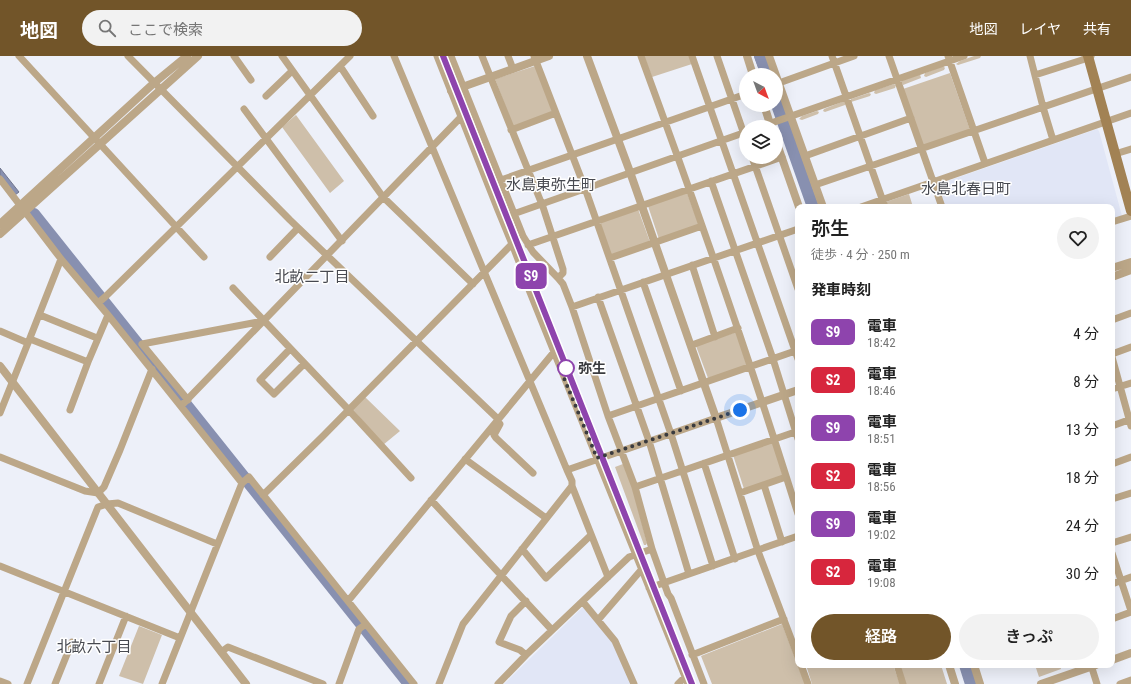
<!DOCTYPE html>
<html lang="ja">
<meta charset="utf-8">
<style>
:root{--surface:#fff;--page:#f2f2f2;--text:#222;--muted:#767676;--accent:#725529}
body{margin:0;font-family:"Roboto Condensed","Noto Sans JP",sans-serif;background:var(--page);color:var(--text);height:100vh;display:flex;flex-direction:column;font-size:15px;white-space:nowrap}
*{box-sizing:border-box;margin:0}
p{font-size:13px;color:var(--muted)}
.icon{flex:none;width:22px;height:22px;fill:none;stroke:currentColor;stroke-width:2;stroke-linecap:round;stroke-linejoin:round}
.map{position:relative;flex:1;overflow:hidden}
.drawer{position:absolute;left:795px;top:148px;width:320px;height:464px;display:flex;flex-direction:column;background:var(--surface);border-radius:8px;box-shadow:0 4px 16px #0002}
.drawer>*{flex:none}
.badge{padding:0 8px;border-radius:6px;font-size:14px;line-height:26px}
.needle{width:26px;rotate:139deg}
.fabs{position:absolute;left:739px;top:12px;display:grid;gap:8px}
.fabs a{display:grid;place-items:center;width:44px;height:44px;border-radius:50%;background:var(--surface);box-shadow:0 4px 16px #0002;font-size:20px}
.you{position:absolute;width:20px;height:20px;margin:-10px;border:3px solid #fff;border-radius:50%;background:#1a73e8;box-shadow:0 0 0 6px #1a73e833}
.map>.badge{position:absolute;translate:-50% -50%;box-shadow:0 0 0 2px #fff}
h2{padding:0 16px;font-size:15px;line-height:36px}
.round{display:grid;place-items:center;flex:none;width:42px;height:42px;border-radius:21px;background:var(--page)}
.overview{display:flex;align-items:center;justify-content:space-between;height:68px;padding:0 16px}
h1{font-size:19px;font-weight:600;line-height:30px}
.action{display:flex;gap:8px;margin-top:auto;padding:8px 16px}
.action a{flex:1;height:46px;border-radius:24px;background:var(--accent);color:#fff;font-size:16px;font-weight:600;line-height:46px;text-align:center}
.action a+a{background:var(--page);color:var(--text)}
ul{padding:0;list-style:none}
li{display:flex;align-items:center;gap:12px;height:48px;padding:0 16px}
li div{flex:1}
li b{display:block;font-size:15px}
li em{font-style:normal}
li .badge{min-width:44px;font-weight:700;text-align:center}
header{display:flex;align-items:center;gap:24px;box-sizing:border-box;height:56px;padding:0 20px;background:var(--accent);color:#fff}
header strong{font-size:19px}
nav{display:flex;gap:22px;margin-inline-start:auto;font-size:14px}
.search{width:280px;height:36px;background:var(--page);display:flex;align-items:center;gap:10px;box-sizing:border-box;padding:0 14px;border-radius:22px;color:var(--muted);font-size:15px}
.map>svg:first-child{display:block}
.built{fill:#e1e6f6}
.green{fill:#cebfaa}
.water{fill:#8890b0;stroke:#71768e}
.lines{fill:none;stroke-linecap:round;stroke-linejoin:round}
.stream{stroke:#71768e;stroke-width:2}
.river{stroke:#8890b0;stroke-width:12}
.minor{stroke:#bca788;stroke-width:7}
.tertiary{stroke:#bca788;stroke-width:8}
.secondary{stroke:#a28254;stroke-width:10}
.rail-casing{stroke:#616267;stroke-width:3.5}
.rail{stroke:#fff;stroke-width:2;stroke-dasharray:6;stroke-linecap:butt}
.line-casing{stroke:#fff;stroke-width:9}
.line{stroke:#8e44ad;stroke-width:6}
.walk{stroke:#3a3b3f;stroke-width:4;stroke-dasharray:0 7.2}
.stop-dot{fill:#fff;stroke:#8e44ad;stroke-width:2}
.labels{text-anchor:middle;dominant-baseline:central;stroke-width:3;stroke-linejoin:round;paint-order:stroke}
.stop-label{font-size:14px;font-weight:bold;fill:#3a3b3f;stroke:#fff;text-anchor:start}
.neighbourhood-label{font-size:15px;fill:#474950;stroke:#fff}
</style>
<header>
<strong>地図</strong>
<div class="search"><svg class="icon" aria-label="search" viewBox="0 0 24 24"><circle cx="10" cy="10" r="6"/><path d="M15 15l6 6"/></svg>ここで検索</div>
<nav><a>地図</a><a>レイヤ</a><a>共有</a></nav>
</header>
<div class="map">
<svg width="1131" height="628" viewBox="0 0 1131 628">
<rect width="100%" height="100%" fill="#edf0f9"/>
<path class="built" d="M 1097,73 L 1099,75 L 1122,160 L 1112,163 L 1112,151 L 944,151 L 937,131 L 939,128 Z
M 584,550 L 610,580 L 632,628 L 504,628 Z"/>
<path class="green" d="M 644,0 L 689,0 L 692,8 L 652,21 Z
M 974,0 L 981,0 L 980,2 L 958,9 L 956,8 L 960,5 Z
M 535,10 L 553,57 L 513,70 L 495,23 Z
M 943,10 L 945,12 L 944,14 L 926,21 L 924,20 L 925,17 Z
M 950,17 L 970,74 L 923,90 L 903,33 Z
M 920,18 L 921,22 L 903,29 L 901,25 Z
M 894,28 L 896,29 L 895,32 L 876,38 L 874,37 L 875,34 Z
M 869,37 L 871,38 L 870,40 L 851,46 L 851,43 Z
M 844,45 L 846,48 L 845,49 L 825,56 L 823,55 L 824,53 Z
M 817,55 L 819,56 L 818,58 L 802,64 L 799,63 L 802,60 Z
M 296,59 L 344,125 L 330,137 L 282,71 Z
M 687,137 L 699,169 L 659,183 L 648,150 Z
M 909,138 L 913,151 L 888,151 L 886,146 Z
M 638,153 L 650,186 L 611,199 L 600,166 Z
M 736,276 L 747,310 L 708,322 L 696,290 Z
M 364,340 L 400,375 L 383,389 L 352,352 Z
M 773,386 L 783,421 L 744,433 L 733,399 Z
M 623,408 L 632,430 L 647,487 L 646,489 L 644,489 L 615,411 Z
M 782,568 L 805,628 L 712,628 L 701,600 Z
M 139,570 L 162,579 L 143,628 L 119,620 Z
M 806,609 L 893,609 L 900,628 L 812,628 Z
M 900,609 L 941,609 L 947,628 L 906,628 Z
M 1035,609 L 1060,609 L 1061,613 L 1039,621 Z"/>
<path class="water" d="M 0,112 L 19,136 L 15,139 L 0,120 Z"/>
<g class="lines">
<path class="stream" d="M 755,0 L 762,19
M 773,49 L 809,151
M 961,609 L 967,628"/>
<path class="river" d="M 760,0 L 767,19
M 776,46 L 813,151
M 34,158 L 409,628
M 965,609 L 971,628"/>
<path class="minor" d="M 19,0 L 204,201
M 128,0 L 290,164 L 498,363
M 234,0 L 251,24
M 282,0 L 383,141 L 473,228
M 394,0 L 567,414 L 572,425 L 572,430 L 608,521
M 437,0 L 498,154 L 512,188 L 521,211 L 523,219 L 688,628
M 451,0 L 523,180 L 533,196 L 558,222 L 563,228 L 572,251 L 608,360 L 635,431 L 652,493 L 668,538 L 671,542 L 704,628
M 482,0 L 543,151 L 563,213 L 563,217 L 558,222
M 508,0 L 513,13
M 534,0 L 586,135 L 671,378 L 713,510
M 641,0 C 697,152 750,304 798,458
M 692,0 L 798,303
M 717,0 L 746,84
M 832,0 L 885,151
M 889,0 L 942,151
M 948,0 L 985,107
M 1030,0 L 1043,51 L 1053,84
M 340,10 L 373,60
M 1035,19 L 1082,4 L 1091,0
M 779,27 L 854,0
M 266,40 L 292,15
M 244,53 L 342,185
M 760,71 L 964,0
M 511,74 L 556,57
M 1115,98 L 1131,93
M 805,100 L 911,62
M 752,101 L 798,233
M 0,123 L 61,203 L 108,259 L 242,427
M 501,124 L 746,38
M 711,125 L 773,303 L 798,383
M 815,129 L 1131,21
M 861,151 L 1131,57
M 502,162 L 746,76
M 1112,166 L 1131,160
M 528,189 L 782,101
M 270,201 L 298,172
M 610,202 L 702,170
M 692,209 L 715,281
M 643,226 L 681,335
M 233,232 L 346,351 L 411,422
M 598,241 L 649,385 L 689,518
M 98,247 L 105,241 L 350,0
M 572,251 L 798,173
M 40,259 L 97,282
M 1112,264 L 1131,257
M 0,275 L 28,287 L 61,203
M 30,283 L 88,306
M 692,289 L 738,272
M 290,293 L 260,324 L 274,338 L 304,308
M 1112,298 L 1131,291
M 1112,301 L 1131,370
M 1112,333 L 1131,327
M 188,344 L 142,288 L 263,265
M 181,350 L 461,61
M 70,354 L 88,306 L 108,259
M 0,357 L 28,287
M 608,360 L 798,294
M 497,365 L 500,368 L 494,379 L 496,382 L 533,417
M 1112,370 L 1131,363
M 0,401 L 85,435 L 98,437 L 104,431 L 120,394 L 152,313
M 465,403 L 546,462
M 704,407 L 735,503
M 1112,408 L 1131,401
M 567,414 L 716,362 L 758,495 L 798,601
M 764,429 L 782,486
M 635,431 L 798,375
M 740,437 L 786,421
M 263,439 L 323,380 L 512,188
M 1112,443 L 1131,437
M 431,444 L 552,574
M 1112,487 L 1131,481
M 522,493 L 546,522 L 591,479
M 1112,497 L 1131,555
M 0,510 L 180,582
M 1112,528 L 1131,521
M 649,532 L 798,480
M 348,545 L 554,296
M 526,545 L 511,560 L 499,586 L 520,594 L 526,599
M 583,546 L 615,585 L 634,628
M 1112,563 L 1131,556
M 598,564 L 642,513
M 221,596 L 228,591 L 323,628
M 692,599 L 784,563
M 801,609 L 808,628
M 897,609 L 903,628
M 1091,609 L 1097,628
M 0,625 L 8,628
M 27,628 L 98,451 L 107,448 L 118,447 L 217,488
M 55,628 L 72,586
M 99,628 L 126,560
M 162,628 L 242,427 L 249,421 L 414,628
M 339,628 L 359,573 L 366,568
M 439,628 L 463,568 L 572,430
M 498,628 L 526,599 L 629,501 L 652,493
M 678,628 L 685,621
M 1120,628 L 1131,624"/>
<path class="tertiary" d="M 587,0 L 630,116 L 716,362 L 798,334
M 747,0 L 753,19
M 769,0 L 823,151
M 451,35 L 549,0
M 764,49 L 771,71
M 776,85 L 799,151
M 0,168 L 154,27 L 187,0
M 0,178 L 198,0
M 1112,212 L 1131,206
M 1112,221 L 1131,214
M 0,310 L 246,628
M 1112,604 L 1131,597
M 949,609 L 955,628
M 974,609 L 980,628
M 1041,628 L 1096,609"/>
<path class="secondary" d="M 1088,0 L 1131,155"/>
<defs>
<path id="rail" d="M 443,0 L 692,628"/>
</defs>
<use href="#rail" class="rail-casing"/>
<use href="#rail" class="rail"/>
</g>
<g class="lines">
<defs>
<path id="line" d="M 443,0 L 692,628"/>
</defs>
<use href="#line" class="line-casing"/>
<use href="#line" class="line"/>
<path class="walk" d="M 566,312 L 559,310 L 597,402 L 740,354"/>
</g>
<circle class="stop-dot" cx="566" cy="312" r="8"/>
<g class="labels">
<g class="stop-label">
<text x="578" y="312">弥生</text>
</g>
<g class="neighbourhood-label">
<text x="551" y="129">水島東弥生町</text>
<text x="966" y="133">水島北春日町</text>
<text x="312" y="221">北畝二丁目</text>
<text x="94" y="591">北畝六丁目</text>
</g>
</g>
</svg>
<div class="fabs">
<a><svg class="needle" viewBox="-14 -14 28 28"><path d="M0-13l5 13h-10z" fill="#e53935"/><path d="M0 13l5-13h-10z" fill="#767676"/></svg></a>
<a><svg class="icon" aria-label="layers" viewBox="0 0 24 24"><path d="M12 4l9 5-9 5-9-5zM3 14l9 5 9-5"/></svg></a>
</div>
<div class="you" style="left:740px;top:354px"></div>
<b class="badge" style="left:531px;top:220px;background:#8e44ad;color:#fff">S9</b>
<section class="drawer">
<div class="overview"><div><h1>弥生</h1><p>徒歩 · 4 分 · 250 m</p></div><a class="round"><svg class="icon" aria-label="heart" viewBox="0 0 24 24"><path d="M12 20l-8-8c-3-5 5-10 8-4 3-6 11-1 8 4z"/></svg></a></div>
<h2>発車時刻</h2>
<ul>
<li><span class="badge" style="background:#8e44ad;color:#fff">S9</span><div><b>電車</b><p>18:42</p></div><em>4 分</em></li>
<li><span class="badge" style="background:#d7263d;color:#fff">S2</span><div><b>電車</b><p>18:46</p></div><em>8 分</em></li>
<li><span class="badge" style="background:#8e44ad;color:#fff">S9</span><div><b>電車</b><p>18:51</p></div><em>13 分</em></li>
<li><span class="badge" style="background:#d7263d;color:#fff">S2</span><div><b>電車</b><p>18:56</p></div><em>18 分</em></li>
<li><span class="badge" style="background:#8e44ad;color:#fff">S9</span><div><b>電車</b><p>19:02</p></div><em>24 分</em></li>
<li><span class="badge" style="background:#d7263d;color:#fff">S2</span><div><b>電車</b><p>19:08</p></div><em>30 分</em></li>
</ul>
<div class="action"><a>経路</a><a>きっぷ</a></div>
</section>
</div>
